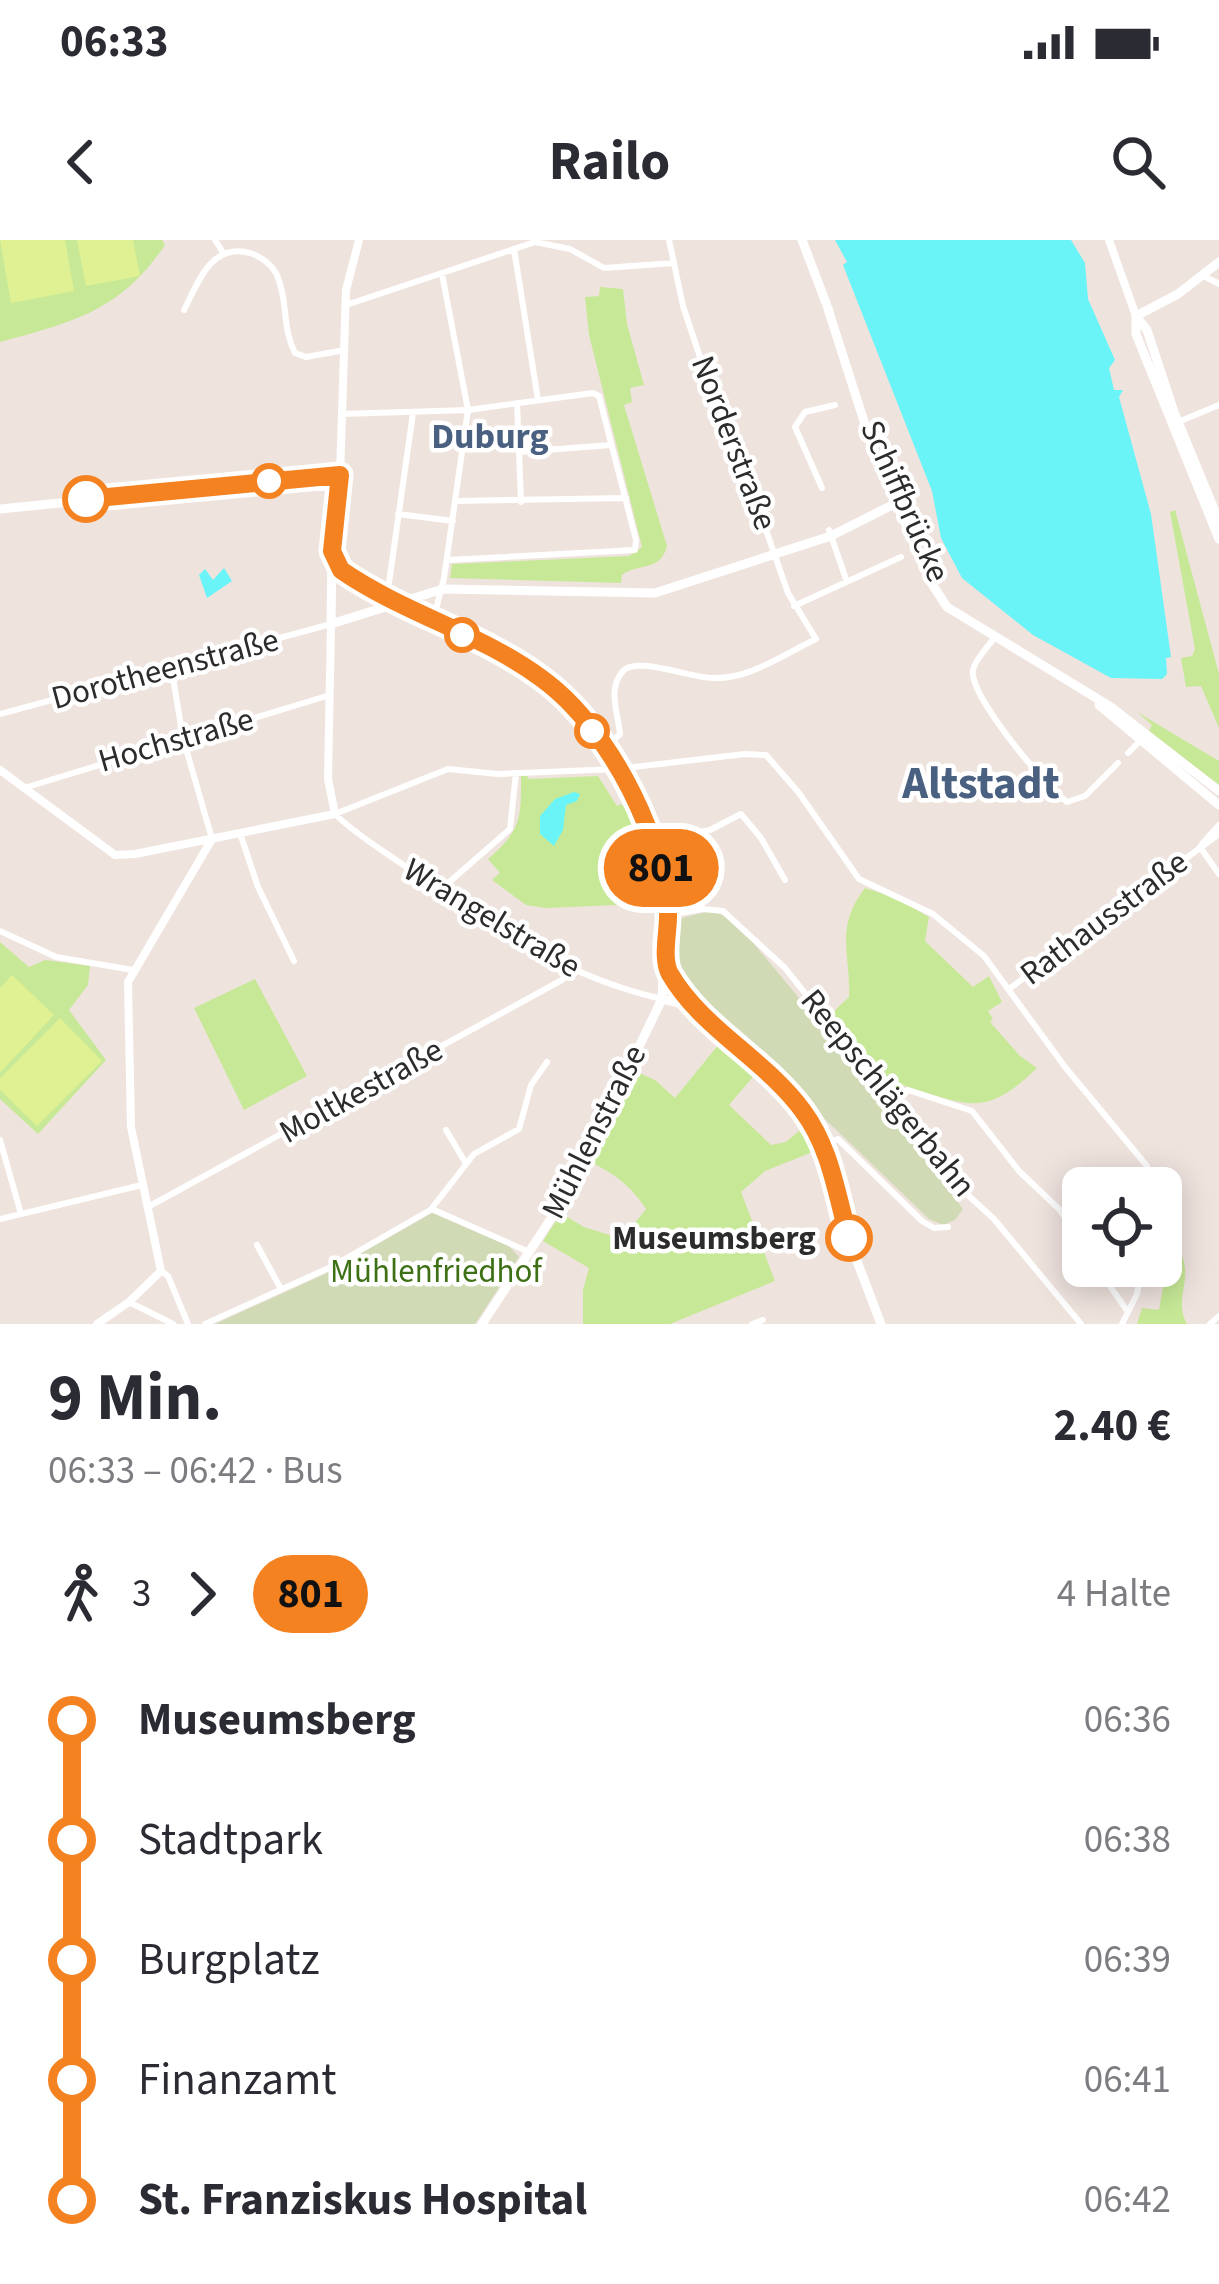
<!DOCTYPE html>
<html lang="de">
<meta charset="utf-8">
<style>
:root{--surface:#fff;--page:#f2f2f3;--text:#2b2b33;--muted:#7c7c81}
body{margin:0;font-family:"Source Sans 3",sans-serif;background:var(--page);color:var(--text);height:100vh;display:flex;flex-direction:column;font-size:45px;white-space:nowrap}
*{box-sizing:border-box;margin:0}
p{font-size:39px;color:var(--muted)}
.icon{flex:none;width:66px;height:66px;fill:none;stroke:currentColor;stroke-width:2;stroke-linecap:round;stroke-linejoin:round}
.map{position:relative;height:1084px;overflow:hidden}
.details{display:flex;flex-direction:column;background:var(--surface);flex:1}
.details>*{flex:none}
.badge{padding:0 24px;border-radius:39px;font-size:42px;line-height:78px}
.controls{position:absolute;left:1062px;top:927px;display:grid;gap:24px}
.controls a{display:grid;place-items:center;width:120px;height:120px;border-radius:18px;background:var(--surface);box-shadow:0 6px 30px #0003;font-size:60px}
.map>.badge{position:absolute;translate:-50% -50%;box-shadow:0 0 0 6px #fff}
.legs{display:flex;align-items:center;gap:18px;height:132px;padding:0 48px;font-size:39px}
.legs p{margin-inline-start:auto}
.overview{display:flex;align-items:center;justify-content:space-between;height:204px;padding:0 48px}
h1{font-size:66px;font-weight:700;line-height:90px}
ul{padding:0 48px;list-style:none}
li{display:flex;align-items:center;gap:42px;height:120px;font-size:45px}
li i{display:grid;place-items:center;width:18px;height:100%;margin:0 15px;background:currentColor}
li i::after{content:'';width:30px;height:30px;margin:-15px;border:9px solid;border-radius:50%;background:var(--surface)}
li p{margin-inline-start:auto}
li:first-child i{background:linear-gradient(#0000 50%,currentColor 0)}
li:last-child i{background:linear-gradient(currentColor 50%,#0000 0)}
.status{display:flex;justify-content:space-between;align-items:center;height:84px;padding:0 60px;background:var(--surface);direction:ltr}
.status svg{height:33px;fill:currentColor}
header{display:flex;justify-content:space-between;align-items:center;height:156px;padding:0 48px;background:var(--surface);font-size:54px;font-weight:700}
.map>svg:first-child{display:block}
.green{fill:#c7e997}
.cemetery{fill:#d0dab4}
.pitch{fill:#dff192}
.water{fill:#6af4f7}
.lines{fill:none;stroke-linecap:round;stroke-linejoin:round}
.minor{stroke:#fff;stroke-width:6}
.tertiary{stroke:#fff;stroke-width:8}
.secondary{stroke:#fff;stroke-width:9}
.line-1-casing{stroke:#fff;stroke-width:27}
.line-1{stroke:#f58220;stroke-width:18}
.stop-1-dot{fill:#fff;stroke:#f58220;stroke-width:6}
.labels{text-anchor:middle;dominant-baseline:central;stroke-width:9;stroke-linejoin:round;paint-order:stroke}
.street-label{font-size:33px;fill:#2c2c2c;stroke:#fff}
.stop-label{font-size:33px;font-weight:bold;fill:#2c2c2c;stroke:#fff;text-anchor:end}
.park-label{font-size:33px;fill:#3e7015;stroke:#fff}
.neighbourhood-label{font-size:36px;font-weight:bold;fill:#496081;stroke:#fff}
.district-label{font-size:45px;font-weight:bold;fill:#496081;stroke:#fff}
</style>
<div class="status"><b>06:33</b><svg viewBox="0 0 49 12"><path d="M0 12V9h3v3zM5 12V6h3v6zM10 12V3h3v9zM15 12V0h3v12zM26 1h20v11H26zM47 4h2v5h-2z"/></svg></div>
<header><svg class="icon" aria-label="back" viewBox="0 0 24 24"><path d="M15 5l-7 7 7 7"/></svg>Railo<svg class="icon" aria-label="search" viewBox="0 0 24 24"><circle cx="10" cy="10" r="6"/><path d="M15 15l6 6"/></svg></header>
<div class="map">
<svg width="1219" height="1084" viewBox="0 0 1219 1084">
<rect width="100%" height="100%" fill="#efe3de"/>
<path class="green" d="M 0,0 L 162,0 L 165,5 C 120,71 74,82 0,102 Z
M 600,47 L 623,49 L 627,84 L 644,145 L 630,148 L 632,162 L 624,165 L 667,306 C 660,333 639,322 622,335 L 621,343 L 450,338 L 452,324 L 629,316 L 642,307 L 589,95 L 585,57 L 599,56 Z
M 1175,270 L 1219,434 L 1219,488 L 1201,446 L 1186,447 L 1181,418 L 1192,416 L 1195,409 L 1170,272 Z
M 1137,472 L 1219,521 L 1219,545 L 1149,491 L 1152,485 Z
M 526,535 L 529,539 L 598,536 L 617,566 L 622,564 L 640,587 L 662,663 L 546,668 L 526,665 L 492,640 L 500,633 L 488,619 C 522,589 521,579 521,536 Z
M 865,648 L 896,658 L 929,677 L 925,701 L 973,747 L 989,736 L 1002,762 L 988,771 L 993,779 L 990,782 L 1020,816 L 1037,828 C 984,880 966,864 902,845 L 889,854 L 829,776 L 849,757 C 851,715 834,688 865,648 Z
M 0,702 L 29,727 L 45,720 L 90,726 L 88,745 L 69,770 L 106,820 L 38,894 L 0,859 Z
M 255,739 L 307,836 L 244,870 L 194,768 Z
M 723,799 L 758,831 L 729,865 L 771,905 L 786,902 L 804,887 L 815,911 L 765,931 L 741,952 L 775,1041 L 670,1084 L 583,1084 L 583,1050 L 589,1028 L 543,1001 L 561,973 L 584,987 L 622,999 L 646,969 C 631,946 615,934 590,922 L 633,830 L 655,840 L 675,858 Z
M 1177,1006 C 1197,1037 1172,1057 1187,1084 L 1137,1084 L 1142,1068 L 1159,1070 L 1168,1019 L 1174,1020 Z"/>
<path class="cemetery" d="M 714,670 L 739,686 L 819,782 L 963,969 L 955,980 L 943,985 L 929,979 L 675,735 L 671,721 L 674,680 Z
M 432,973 L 509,1006 L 519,1017 L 475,1084 L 215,1084 L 325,1034 Z"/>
<path class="pitch" d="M 0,0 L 65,0 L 74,51 L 11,63 Z
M 77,0 L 133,0 L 140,36 L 86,46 Z
M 12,735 L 54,775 L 0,833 L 0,748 Z
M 60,778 L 102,821 L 37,886 L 0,850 L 0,838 Z"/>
<path class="water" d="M 835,0 L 1071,0 L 1085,23 L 1088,59 L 1115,120 L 1109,128 L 1114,150 L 1123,150 L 1119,157 L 1151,274 L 1171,417 L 1166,418 L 1167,434 L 1162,439 L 1111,438 L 1033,395 L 962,338 L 941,298 L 932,251 L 843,25 L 847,22 Z
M 224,328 L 232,341 L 207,358 L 199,335 L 205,329 L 213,340 Z
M 574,552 L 580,554 L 577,561 L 566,565 L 563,590 L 554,606 L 540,594 L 540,576 L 555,559 Z"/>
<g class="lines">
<path class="minor" d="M 215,0 L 224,14
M 514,9 L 538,160
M 1202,35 L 1219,44
M 346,65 L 535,2 L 570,9 L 604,28 L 674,23
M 184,70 C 198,43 211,2 250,13 C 262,17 274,26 278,38 C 288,62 282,88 295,113 L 306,117 L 345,110
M 517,163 L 521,262
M 342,174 L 468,170 L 593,153 L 599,156 L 636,300 L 635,310 L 447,320
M 1178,182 L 1219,165
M 519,212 L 611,205
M 822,248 L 795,187 L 805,172 L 835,165
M 456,261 L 626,258
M 398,274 L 453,281
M 829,290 L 847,342
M 387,357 L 413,173
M 794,366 L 901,317
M 433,381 L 444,338 L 468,170 L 442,34
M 994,398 C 988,407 975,419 973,430 C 968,455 1046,547 1067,562 L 1085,556 L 1118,523
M 171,426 L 183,498 L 212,599
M 0,474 L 331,384
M 604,509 L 620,494 C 618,473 607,449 623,431 C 636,416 691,438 712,438 C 749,440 784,414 816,399 L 788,353 L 751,247 L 715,162 L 683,66 L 669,0
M 1128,513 L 1140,501
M 24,548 L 330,455
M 240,593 L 258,647 L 294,721
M 653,601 L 710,590 L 741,574 L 761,598 L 785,640
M 1202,604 L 1219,585
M 1200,607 L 1219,634
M 439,651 L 510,589 L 516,533
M 668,675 L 703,669 L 723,671 L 785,728 L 958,946 L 994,979 L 1081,1084
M 0,691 L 56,717 L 133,730
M 1009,749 L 1219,594
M 662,759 C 568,738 487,685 409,629 C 384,611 356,595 335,574 L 448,529 L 498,534 L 617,529 L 745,514 L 766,515 L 799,553 L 859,639 L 933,674 L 984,716 L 1065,827 L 1147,926 L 1153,948
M 888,860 L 908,850 L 972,871 L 1019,931 L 1060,970 L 1083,1005
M 446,890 L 465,922
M 0,900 L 21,974
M 822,904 L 838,899 L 922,981 L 934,988 L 948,987
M 148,967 L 562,740 L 571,730
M 432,968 L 474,914 L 519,889 L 531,845 L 547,822
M 0,979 L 142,945
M 257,1005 L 281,1049
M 1096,1026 L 1128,1072
M 161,1031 L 168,1036 L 188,1084
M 129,1062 L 173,1084
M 205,1084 L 331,1027 L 432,969 L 529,1012
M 752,1084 L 763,1080
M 1122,1084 L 1137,1054 L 1142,1026
M 1210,1084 L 1219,1076"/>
<path class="tertiary" d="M 1109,0 L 1136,76
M 340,235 L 346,50 L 359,0
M 0,530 L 115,615 L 135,614 L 335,574 L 328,539 L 331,384
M 97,1084 L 129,1062 L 161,1031 L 131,887 L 128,742 L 212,599"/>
<path class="secondary" d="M 802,0 L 829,71
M 828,69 L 871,203 L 930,341 L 947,367 L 1111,467 L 1219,551
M 1136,76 L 1136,94 L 1219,299
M 1136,76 L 1147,90 L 1174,172 L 1219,281
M 1136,76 L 1178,54 L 1219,22
M 0,269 L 340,235 L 332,311 L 331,384 L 443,349 L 655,353 L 831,296 L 902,260
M 334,316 L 341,330 L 359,342 L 523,427 L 572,466 L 617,529 L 642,572 L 653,601 L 667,659 L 662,759 L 571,948 L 482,1084
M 1099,465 L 1219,565
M 666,729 L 694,767
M 662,759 L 694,767 L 712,781 L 771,835 L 810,882 L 830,923 L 852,1008 L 881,1084"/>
</g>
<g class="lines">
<defs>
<path id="line-1" d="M 86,259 L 340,235 L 332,311 L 341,330 C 403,373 480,393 541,438 C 587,471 625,531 646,584 C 657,612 667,641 668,672 C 669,690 661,718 670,734 C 702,789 765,819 803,871 C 831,909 836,953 849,998"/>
</defs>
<use href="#line-1" class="line-1-casing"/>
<use href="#line-1" class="line-1"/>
</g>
<g class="stop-1-dot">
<circle cx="269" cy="241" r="15"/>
<circle cx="86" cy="259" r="21"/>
<circle cx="462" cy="395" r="15"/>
<circle cx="592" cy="491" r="15"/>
<circle cx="849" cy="998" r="21"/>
</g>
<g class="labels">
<g class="street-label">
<text transform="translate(734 203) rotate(69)">Norderstraße</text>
<text transform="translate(905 261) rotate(66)">Schiffbrücke</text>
<text transform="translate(165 429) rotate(-15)">Dorotheenstraße</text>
<text transform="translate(176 500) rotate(-16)">Hochstraße</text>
<text transform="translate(492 678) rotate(31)">Wrangelstraße</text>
<text transform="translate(1104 678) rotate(-37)">Rathausstraße</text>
<text transform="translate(361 851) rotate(-29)">Moltkestraße</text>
<text transform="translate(888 853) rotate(51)">Reepschlägerbahn</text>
<text transform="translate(594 892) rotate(-63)">Mühlenstraße</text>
</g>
<g class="stop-label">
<text x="816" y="998">Museumsberg</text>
</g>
<g class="park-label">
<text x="436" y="1031">Mühlenfriedhof</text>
</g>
<g class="neighbourhood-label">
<text x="490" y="196">Duburg</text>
</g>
<g class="district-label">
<text x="981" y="544">Altstadt</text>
</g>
</g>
</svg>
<div class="controls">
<a><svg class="icon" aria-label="locate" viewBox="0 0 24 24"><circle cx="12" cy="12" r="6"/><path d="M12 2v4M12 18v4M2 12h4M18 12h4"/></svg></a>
</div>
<b class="badge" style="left:661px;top:628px;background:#f58220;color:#111">801</b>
</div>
<section class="details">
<div class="overview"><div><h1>9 Min.</h1><p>06:33 – 06:42 · Bus</p></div><b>2.40 €</b></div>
<div class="legs"><svg class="icon" aria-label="walk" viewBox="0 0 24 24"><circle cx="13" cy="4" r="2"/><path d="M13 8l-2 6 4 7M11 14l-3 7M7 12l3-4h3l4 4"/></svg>3<svg class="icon" aria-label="forward" viewBox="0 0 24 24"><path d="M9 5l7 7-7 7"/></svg><b class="badge" style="background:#f58220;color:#111">801</b><p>4 Halte</p></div>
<ul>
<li><i style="color:#f58220"></i><b>Museumsberg</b><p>06:36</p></li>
<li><i style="color:#f58220"></i><span>Stadtpark</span><p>06:38</p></li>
<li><i style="color:#f58220"></i><span>Burgplatz</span><p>06:39</p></li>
<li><i style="color:#f58220"></i><span>Finanzamt</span><p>06:41</p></li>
<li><i style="color:#f58220"></i><b>St. Franziskus Hospital</b><p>06:42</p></li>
</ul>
</section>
